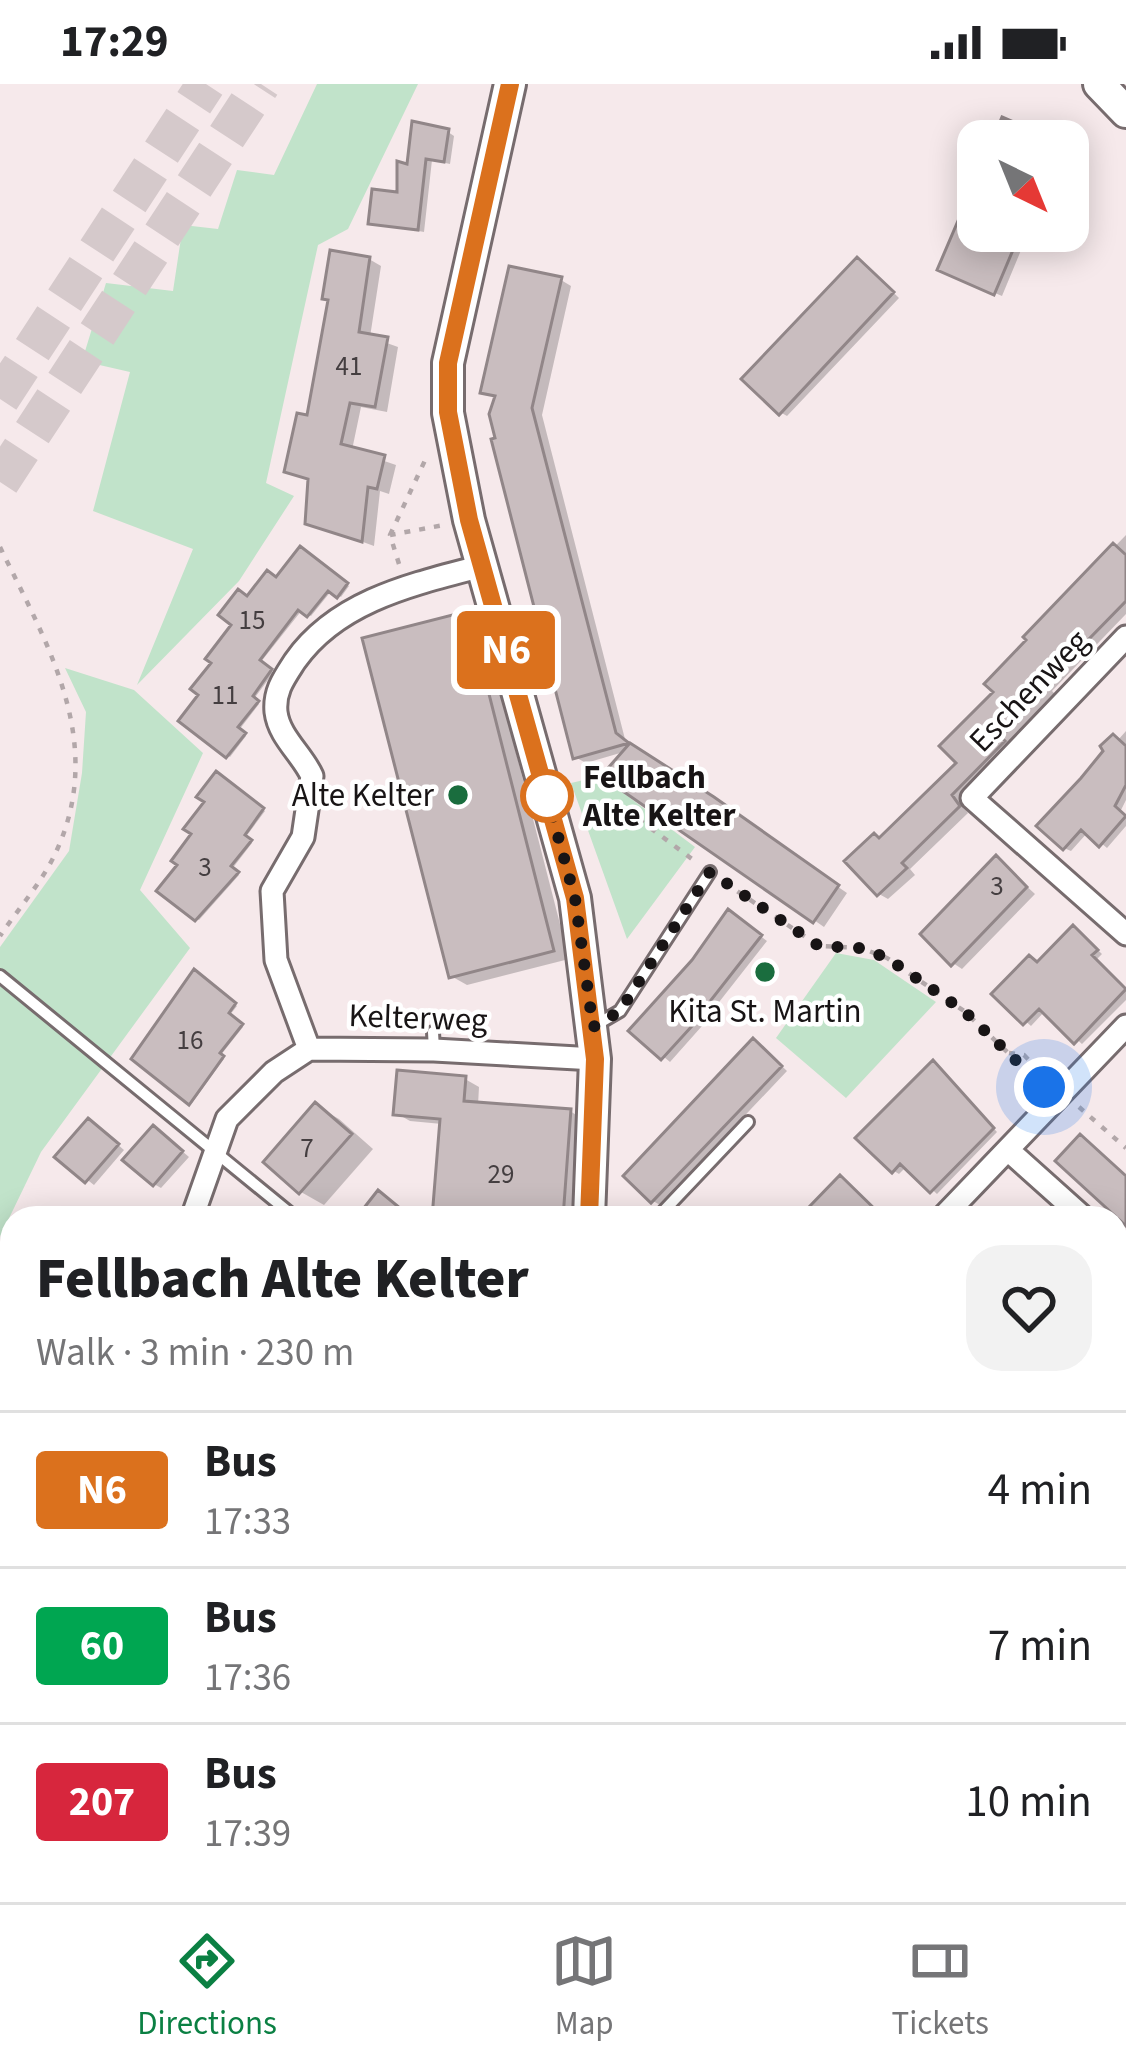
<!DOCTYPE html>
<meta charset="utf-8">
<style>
:root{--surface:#fff;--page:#f2f2f2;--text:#202124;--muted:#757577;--line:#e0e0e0;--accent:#0b8043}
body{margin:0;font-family:"Source Sans 3",sans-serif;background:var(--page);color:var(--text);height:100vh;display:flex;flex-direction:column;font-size:45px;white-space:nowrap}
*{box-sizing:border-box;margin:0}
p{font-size:39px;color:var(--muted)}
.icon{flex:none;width:66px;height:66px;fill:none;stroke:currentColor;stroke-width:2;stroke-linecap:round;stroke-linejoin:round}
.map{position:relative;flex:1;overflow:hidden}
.panel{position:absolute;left:0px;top:1122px;width:1128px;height:696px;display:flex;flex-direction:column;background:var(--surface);border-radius:36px 36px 0 0;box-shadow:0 6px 30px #0003}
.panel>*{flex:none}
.badge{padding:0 24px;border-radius:9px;font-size:42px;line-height:78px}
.needle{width:78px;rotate:137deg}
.controls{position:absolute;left:957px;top:36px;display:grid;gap:24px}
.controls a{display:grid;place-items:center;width:132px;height:132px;border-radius:24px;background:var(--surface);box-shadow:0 6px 30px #0003;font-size:60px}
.you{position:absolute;width:60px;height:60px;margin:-30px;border:9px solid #fff;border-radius:50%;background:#1a73e8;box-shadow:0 0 0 18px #1a73e833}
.map>.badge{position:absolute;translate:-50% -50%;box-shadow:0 0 0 6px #fff}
.round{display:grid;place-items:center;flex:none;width:126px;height:126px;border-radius:36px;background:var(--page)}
.overview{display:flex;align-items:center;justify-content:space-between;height:204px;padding:0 36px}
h1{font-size:57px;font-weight:800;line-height:90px}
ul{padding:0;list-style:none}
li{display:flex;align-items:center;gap:36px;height:156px;padding:0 36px;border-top:3px solid var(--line)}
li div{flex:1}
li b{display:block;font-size:45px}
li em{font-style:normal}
li .badge{min-width:132px;font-weight:700;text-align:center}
.status{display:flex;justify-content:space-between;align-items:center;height:84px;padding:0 60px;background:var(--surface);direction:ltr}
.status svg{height:33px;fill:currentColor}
.tabs{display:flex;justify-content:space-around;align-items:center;height:168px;border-top:3px solid var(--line);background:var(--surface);font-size:33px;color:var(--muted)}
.tabs a{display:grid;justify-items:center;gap:6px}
.tabs .selected{color:var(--accent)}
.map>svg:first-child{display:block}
.green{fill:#c1e3ca}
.shadow{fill:#0003}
.building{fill:#c9bdbf;stroke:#918688;stroke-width:3}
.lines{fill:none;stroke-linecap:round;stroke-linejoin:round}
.highway-tunnel{stroke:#d5c9cb;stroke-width:39;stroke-dasharray:39 20;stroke-linecap:butt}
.lane-casing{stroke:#776c6e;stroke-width:16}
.street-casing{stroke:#776c6e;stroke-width:27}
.secondary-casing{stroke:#776c6e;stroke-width:36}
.path{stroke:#b2a7a9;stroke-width:4.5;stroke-dasharray:6 9;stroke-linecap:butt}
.lane{stroke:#fff;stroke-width:10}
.street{stroke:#fff;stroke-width:21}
.secondary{stroke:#fff;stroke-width:30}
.line-casing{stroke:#fff;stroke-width:27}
.line{stroke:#db711d;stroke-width:18}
.walk{stroke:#181415;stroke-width:12;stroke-dasharray:0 21.6}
.poi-dot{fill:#1a6d3e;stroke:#fff;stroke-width:4.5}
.stop-dot{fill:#fff;stroke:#db711d;stroke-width:6}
.labels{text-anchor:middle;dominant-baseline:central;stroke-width:9;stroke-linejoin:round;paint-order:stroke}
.number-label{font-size:27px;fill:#443e40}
.street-label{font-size:33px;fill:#181415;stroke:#fff}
.stop-label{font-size:33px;font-weight:bold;fill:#181415;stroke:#fff;text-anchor:start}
.poi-label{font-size:33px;fill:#181415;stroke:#fff;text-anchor:end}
</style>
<div class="status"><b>17:29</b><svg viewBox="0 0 49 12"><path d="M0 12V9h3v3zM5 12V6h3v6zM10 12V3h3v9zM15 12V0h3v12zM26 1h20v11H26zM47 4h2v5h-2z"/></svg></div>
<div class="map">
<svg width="1126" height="1818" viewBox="0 0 1126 1818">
<rect width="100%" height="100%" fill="#f6e9eb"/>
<path class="green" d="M 317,0 L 418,0 L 348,145 L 318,161 L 266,399 L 294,412 L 239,497 L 137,601 L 193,465 L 93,427 L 130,288 L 82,277 L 106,199 L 173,207 L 183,141 L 218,145 L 237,86 L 274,91 Z
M 65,584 L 134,606 L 203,669 L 140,806 L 190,864 L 41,1068 L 0,1153 L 0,863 L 69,767 L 82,689 L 86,628 Z
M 601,692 L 695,763 L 627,855 L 571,699 Z
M 836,869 L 874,876 L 936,918 L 846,1014 L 776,954 Z"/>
<path class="shadow" d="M 448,48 L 454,52 L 450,80 L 432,76 L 424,148 L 371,138 L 400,112 L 410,83 Z
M 978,98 L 978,147 L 1029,147 L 1002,212 L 948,189 Z
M 369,175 L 381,182 L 370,253 L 398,263 L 387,328 L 361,323 L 352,366 L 396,381 L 389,410 L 380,407 L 374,462 L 308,438 L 311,397 L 287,387 Z
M 864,180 L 899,214 L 787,332 L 780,328 Z
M 561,196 L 571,202 L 542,331 L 626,659 L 847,809 L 824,843 L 605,691 L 627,667 L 586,679 L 575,673 L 499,356 L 497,314 L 484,307 Z
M 1126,451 L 1126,530 L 1052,607 L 1055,610 L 1008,659 L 1013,664 L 960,718 L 968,729 L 910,785 L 915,791 L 888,815 L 879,810 L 881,756 L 960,679 L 997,608 L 1031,556 L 1027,553 Z
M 301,466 L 349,502 L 341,513 L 332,506 L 311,532 L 302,526 L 260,579 L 273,589 L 253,616 L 259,620 L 239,646 L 246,652 L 230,673 L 182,637 L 202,611 L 248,516 L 277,497 Z
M 468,530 L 483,540 L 569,875 L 467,901 L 451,892 Z
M 1126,647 L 1126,716 L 1120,728 L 1126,733 L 1126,742 L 1107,764 L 1088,748 L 1071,767 L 1064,764 L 1118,656 Z
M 217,691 L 265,727 L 245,754 L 252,759 L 232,785 L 239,791 L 199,836 L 161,807 L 181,781 Z
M 997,775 L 1035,810 L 962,885 L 953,879 Z
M 736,833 L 767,857 L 716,922 L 718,924 L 670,978 L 633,947 Z
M 1079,848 L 1102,870 L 1096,876 L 1126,906 L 1126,916 L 1082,960 L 1045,927 L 1031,942 L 995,910 Z
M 195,889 L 237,922 L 229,932 L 243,943 L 220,972 L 224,975 L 192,1019 L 135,974 Z
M 761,962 L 787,987 L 660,1121 L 653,1117 L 627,1092 Z
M 938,983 L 997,1048 L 937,1110 L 907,1082 L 899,1090 L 894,1087 Z
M 465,995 L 479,1003 L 478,1021 L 570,1027 L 584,1036 L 577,1134 L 435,1134 L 442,1040 L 410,1037 L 396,1029 Z
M 316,1022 L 339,1035 L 373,1065 L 324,1121 L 301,1108 L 267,1078 Z
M 95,1041 L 124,1066 L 94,1101 L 58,1073 Z
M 161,1049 L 189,1073 L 161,1104 L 154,1100 Z
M 1012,1124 L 1020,1128 L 1026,1134 L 1004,1134 Z
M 12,1171 L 12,1197 L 0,1186 Z
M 1116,1201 L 1126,1210 L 1126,1256 L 1116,1247 Z
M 3,1277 L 12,1283 L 12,1348 L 0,1339 Z
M 1116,1349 L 1126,1358 L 1126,1390 L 1116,1381 Z
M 0,1418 L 12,1428 L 12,1450 L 9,1448 L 0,1458 Z
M 1116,1469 L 1126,1478 L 1126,1580 L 1116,1591 Z
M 0,1508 L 12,1515 L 12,1582 L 3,1591 Z
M 1116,1654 L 1126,1659 L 1126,1745 L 1116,1756 Z
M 12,1707 L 12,1770 L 0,1785 L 0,1721 Z
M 1126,1796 L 1126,1818 L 1124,1818 L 1113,1808 Z
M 103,1806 L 180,1806 L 194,1818 L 91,1818 Z
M 250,1806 L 300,1806 L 313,1818 L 263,1818 Z
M 324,1806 L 411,1806 L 414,1808 L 406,1818 L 314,1818 Z
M 495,1806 L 538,1806 L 550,1818 L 504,1818 Z
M 653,1806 L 747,1806 L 759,1818 L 714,1818 L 704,1809 L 695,1818 L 641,1818 Z
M 791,1806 L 858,1806 L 846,1818 L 780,1818 Z
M 903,1806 L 932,1806 L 921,1818 Z
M 1008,1806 L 1063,1806 L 1062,1818 L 1014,1818 L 1005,1810 Z"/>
<path class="building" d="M 1002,33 L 1058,57 L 992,57 Z
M 412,37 L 449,45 L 444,78 L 426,75 L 418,146 L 368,140 L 372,105 L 397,108 L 397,77 L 407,80 Z
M 978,90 L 978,147 L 1021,147 L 994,211 L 937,186 Z
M 330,166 L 370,173 L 359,248 L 388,253 L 375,323 L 350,319 L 341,360 L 385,371 L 377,405 L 368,403 L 362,458 L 305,440 L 308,395 L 284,388 L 297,329 L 307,331 L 328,216 L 322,215 Z
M 857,173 L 894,208 L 779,331 L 741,295 Z
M 509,182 L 562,193 L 532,324 L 616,649 L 629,659 L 573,675 L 491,355 L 495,354 L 489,330 L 495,312 L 480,309 Z
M 1113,459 L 1126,471 L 1126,517 L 1045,600 L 1048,603 L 1001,653 L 1005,657 L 952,711 L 960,722 L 902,779 L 907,784 L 877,812 L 844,777 L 874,749 L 879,754 L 956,679 L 939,662 L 993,608 L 984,600 L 1026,556 L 1023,553 Z
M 300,462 L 348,499 L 337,514 L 328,507 L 307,533 L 298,526 L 260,576 L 272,585 L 253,612 L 259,617 L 238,643 L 246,649 L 226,674 L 178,637 L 198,611 L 190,605 L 211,579 L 205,575 L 231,541 L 218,531 L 238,505 L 247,512 L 267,486 L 276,493 Z
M 468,527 L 554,867 L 449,894 L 362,554 Z
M 1113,650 L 1126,662 L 1126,701 L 1115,722 L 1126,732 L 1099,763 L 1081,746 L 1063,766 L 1036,742 L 1081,694 L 1103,667 L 1100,662 Z
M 630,659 L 714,713 L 839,801 L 813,839 L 601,692 Z
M 216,687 L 264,724 L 245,751 L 252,756 L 231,782 L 239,788 L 195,837 L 156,807 L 177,781 L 171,777 L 191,750 L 183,745 L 204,718 L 196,713 Z
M 996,771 L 1027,803 L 951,882 L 920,850 Z
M 728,825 L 762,851 L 711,916 L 713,919 L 661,976 L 628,947 L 692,876 Z
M 1073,841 L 1098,866 L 1092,871 L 1126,905 L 1074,960 L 1039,925 L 1023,941 L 991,910 L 1029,871 L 1037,878 Z
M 194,885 L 236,919 L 229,929 L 243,940 L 220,969 L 224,972 L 189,1021 L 131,975 Z
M 753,954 L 782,982 L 651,1119 L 623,1092 Z
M 933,976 L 994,1044 L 930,1109 L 900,1080 L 892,1089 L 855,1054 Z
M 397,986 L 466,992 L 464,1017 L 571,1025 L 563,1134 L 432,1134 L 440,1035 L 393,1031 Z
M 315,1018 L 352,1050 L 299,1110 L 263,1078 Z
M 88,1034 L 119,1060 L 85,1099 L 54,1073 Z
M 153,1041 L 183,1067 L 153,1102 L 122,1076 Z
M 1080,1050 L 1126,1092 L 1126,1142 L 1055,1077 Z
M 840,1091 L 884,1134 L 820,1134 L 809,1123 Z
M 378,1106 L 412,1134 L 356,1134 Z"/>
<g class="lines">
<path class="highway-tunnel" d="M 0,315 L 206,0
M 0,398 L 261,0"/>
<defs>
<path id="lane" d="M 0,892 L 296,1134
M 596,941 L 620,927 L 710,788
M 433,948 L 434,966
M 657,1134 L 748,1038"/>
<path id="street" d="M 1126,553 L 972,714 L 1126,850
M 309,965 L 276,876 L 272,807 L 303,753 L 312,692 C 302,670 279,653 276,628 C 274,607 284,594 295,577 C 338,516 414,500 482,482
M 1008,1066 L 1084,1134
M 192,1134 L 227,1035 L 274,988 L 309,965 L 434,966 L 595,975
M 942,1134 L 1126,942
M 1116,1162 L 1126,1171
M 1116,1433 L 1126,1442
M 1116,1633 L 1126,1642
M 0,1646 L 12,1635
M 1116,1783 L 1126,1771
M 221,1806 L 234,1818
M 598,1806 L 611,1818
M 1069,1806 L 1082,1818"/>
<path id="secondary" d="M 510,0 L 448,279 L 448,329 L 469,436 L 575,814 L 595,975 L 589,1134
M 1099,0 L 1126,28
M 470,1818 L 473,1806"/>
</defs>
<use href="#lane" class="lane-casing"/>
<use href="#street" class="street-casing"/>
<use href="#secondary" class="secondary-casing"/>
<path class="path" d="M 390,451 L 428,370
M 0,463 C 47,560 107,658 56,768 C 43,797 18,825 0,852
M 399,480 L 390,451 L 444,441
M 584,731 L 621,722 L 696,778
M 725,799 L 819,862 L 861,864 L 887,874 L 964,927 L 1042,1001
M 1009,969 L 1024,971 L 1047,995
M 1079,1023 L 1126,1064"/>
<use href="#lane" class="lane"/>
<use href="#street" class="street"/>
<use href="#secondary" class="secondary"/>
</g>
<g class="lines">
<defs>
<path id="line" d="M 510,0 L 448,279 L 448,328 L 469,436 L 575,814 L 595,975 L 589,1134"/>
</defs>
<use href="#line" class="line-casing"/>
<use href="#line" class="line"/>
<path class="walk" d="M 547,712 L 575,814 L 593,943 L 620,927 L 710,788 L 819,862 L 861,864 L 887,874 L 964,927 L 1044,1003"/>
</g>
<g class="poi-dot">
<circle cx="458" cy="711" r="12"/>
<circle cx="765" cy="888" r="12"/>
</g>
<circle class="stop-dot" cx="547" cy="712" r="24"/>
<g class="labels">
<g class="number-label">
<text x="349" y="282">41</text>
<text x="252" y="536">15</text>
<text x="225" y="611">11</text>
<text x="205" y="783">3</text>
<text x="997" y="802">3</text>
<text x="190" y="956">16</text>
<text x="307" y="1064">7</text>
<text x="501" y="1090">29</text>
</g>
<g class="street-label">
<text transform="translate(1029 607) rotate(-46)">Eschenweg</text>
<text transform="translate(418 934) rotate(2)">Kelterweg</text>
</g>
<g class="stop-label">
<text x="583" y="693">Fellbach<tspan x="583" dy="38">Alte Kelter</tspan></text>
</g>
<g class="poi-label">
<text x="434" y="711">Alte Kelter</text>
<text x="765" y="927" text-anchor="middle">Kita St. Martin</text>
</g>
</g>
</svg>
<div class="controls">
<a><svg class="needle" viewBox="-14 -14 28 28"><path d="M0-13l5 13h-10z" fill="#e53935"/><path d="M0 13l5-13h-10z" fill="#757577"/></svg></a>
</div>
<div class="you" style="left:1044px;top:1003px"></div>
<b class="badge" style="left:506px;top:566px;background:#db711d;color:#fff">N6</b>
<section class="panel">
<div class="overview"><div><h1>Fellbach Alte Kelter</h1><p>Walk · 3 min · 230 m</p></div><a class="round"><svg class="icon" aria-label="heart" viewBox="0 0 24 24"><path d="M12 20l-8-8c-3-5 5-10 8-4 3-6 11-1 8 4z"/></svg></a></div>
<ul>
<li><span class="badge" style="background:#db711d;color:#fff">N6</span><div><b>Bus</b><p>17:33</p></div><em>4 min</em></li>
<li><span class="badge" style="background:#00a651;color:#fff">60</span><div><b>Bus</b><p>17:36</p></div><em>7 min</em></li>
<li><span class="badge" style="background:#d7263d;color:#fff">207</span><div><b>Bus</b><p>17:39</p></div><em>10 min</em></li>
</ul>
</section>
</div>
<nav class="tabs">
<a class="selected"><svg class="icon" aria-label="directions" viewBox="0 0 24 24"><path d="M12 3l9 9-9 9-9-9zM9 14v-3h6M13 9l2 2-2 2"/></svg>Directions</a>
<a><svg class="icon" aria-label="map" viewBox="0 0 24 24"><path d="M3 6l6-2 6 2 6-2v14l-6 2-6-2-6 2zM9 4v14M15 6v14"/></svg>Map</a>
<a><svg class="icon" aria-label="tickets" viewBox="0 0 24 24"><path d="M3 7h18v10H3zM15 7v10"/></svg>Tickets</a>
</nav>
